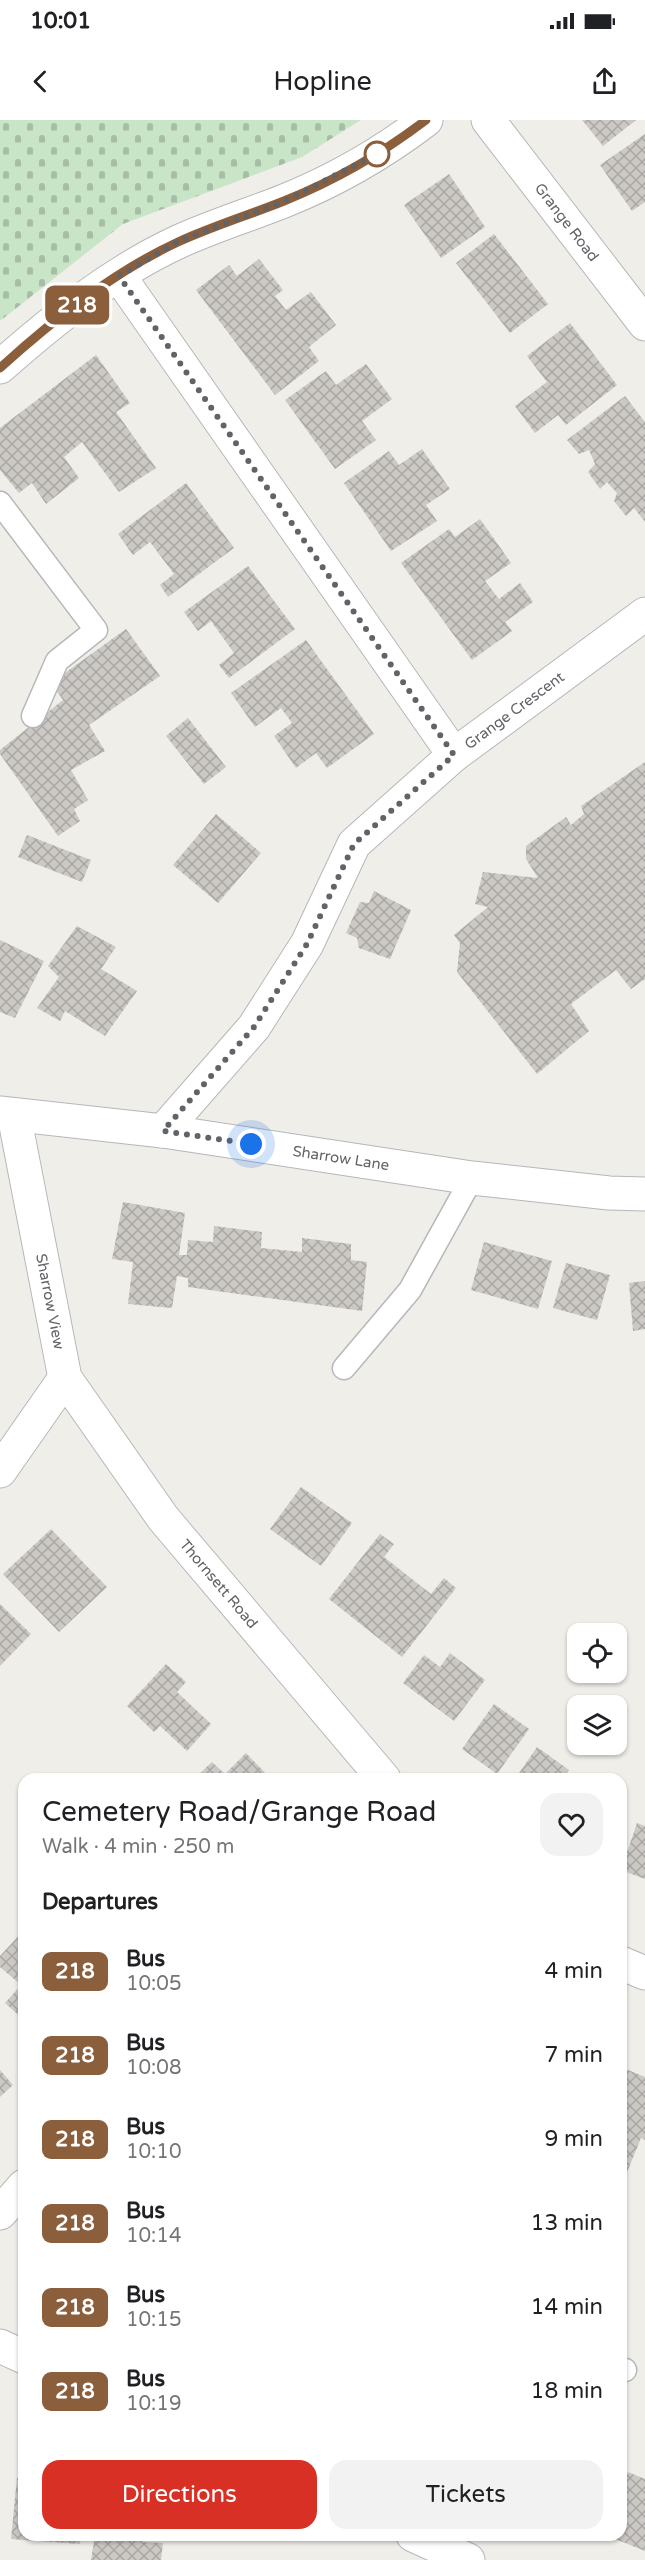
<!DOCTYPE html>
<meta charset="utf-8">
<style>
:root{--surface:#fff;--page:#f2f2f2;--text:#202124;--muted:#757577;--accent:#d93025}
body{margin:0;font-family:"Varela Round",sans-serif;background:var(--page);color:var(--text);height:100vh;display:flex;flex-direction:column;font-size:22px;white-space:nowrap}
*{box-sizing:border-box;margin:0}
p{font-size:20px;color:var(--muted)}
.icon{flex:none;width:33px;height:33px;fill:none;stroke:currentColor;stroke-width:2;stroke-linecap:round;stroke-linejoin:round}
.map{position:relative;flex:1;overflow:hidden}
.sheet{position:absolute;left:18px;top:1653px;width:609px;height:768px;display:flex;flex-direction:column;background:var(--surface);border-radius:18px;box-shadow:0 2px 4px #0004}
.sheet>*{flex:none}
.badge{padding:0 12px;border-radius:9px;font-size:21px;line-height:39px}
.controls{position:absolute;left:567px;top:1503px;display:grid;gap:12px}
.controls a{display:grid;place-items:center;width:60px;height:60px;border-radius:12px;background:var(--surface);box-shadow:0 2px 4px #0004;font-size:30px}
.you{position:absolute;width:30px;height:30px;margin:-15px;border:4px solid #fff;border-radius:50%;background:#1a73e8;box-shadow:0 0 0 9px #1a73e833}
.map>.badge{position:absolute;translate:-50% -50%;box-shadow:0 0 0 3px #fff}
h2{padding:0 24px;font-size:22px;line-height:54px}
.round{display:grid;place-items:center;flex:none;width:63px;height:63px;border-radius:18px;background:var(--page)}
.headline{display:flex;align-items:center;justify-content:space-between;height:102px;padding:0 24px}
h1{font-size:28px;font-weight:600;line-height:45px}
.primary-button{display:flex;gap:12px;margin-top:auto;padding:12px 24px}
.primary-button a{flex:1;height:69px;border-radius:18px;background:var(--accent);color:#fff;font-size:24px;font-weight:600;line-height:69px;text-align:center}
.primary-button a+a{background:var(--page);color:var(--text)}
ul{padding:0;list-style:none}
li{display:flex;align-items:center;gap:18px;height:84px;padding:0 24px}
li div{flex:1}
li b{display:block;font-size:22px}
li em{font-style:normal}
li .badge{min-width:66px;font-weight:700;text-align:center}
.status{display:flex;justify-content:space-between;align-items:center;height:42px;padding:0 30px;background:var(--surface);direction:ltr}
.status svg{height:16px;fill:currentColor}
header{display:flex;justify-content:space-between;align-items:center;height:78px;padding:0 24px;background:var(--surface);font-size:27px;font-weight:600}
.map>svg:first-child{display:block}
.cemetery{fill:url(#cemetery-stones)}
.building{fill:url(#building-cross-hatch)}
.lines{fill:none;stroke-linecap:round;stroke-linejoin:round}
.lane-casing{stroke:#b5b8bb;stroke-width:25}
.street-casing{stroke:#b5b8bb;stroke-width:35}
.secondary-casing{stroke:#b4b7bb;stroke-width:35}
.lane{stroke:#fff;stroke-width:22}
.street{stroke:#fff;stroke-width:33}
.secondary{stroke:#fff;stroke-width:33}
.line-casing{stroke:#fff;stroke-width:14}
.line{stroke:#8b5e3c;stroke-width:9}
.walk{stroke:#606367;stroke-width:6;stroke-dasharray:0 10.8}
.stop-dot{fill:#fff;stroke:#8b5e3c;stroke-width:3}
.labels{text-anchor:middle;dominant-baseline:central;stroke-width:4.5;stroke-linejoin:round;paint-order:stroke}
.street-label{font-size:15px;fill:#606367;stroke:#fff}
</style>
<div class="status"><b>10:01</b><svg viewBox="0 0 49 12"><path d="M0 12V9h3v3zM5 12V6h3v6zM10 12V3h3v9zM15 12V0h3v12zM26 1h20v11H26zM47 4h2v5h-2z"/></svg></div>
<header><svg class="icon" aria-label="back" viewBox="0 0 24 24"><path d="M15 5l-7 7 7 7"/></svg>Hopline<svg class="icon" aria-label="share" viewBox="0 0 24 24"><path d="M12 15V3M7 8l5-5 5 5M5 13v7h14v-7"/></svg></header>
<div class="map">
<svg width="645" height="2440" viewBox="0 0 645 2440">
<defs>
<pattern id="cemetery-stones" width="16" height="16" patternUnits="userSpaceOnUse" patternTransform="scale(1.5)"><rect width="16" height="16" fill="#c9e5c8"/><path d="M2 7V4a2 2 0 0 1 4 0v3zM10 15v-3a2 2 0 0 1 4 0v3z" fill="#a7bda6"/></pattern>
<pattern id="building-cross-hatch" width="8" height="8" patternUnits="userSpaceOnUse" patternTransform="scale(1.5)"><rect width="8" height="8" fill="#ccc9c5"/><path d="M0 0l8 8M0 8l8-8" fill="none" stroke="#a9a7a4"/></pattern>
</defs>
<rect width="100%" height="100%" fill="#f0eee8"/>
<path class="cemetery" d="M 0,0 L 361,0 L 302,37 L 123,104 L 0,201 Z"/>
<path class="building" d="M 582,0 L 636,0 L 603,26 Z
M 645,14 L 645,82 L 632,91 L 600,45 Z
M 449,54 L 485,107 L 441,138 L 404,85 Z
M 494,114 L 548,184 L 510,213 L 456,143 Z
M 259,139 L 283,170 L 275,176 L 286,190 L 311,172 L 336,205 L 309,227 L 319,241 L 275,275 L 196,170 L 229,145 L 237,156 Z
M 570,203 L 617,265 L 566,305 L 558,295 L 535,313 L 515,286 L 547,262 L 527,236 Z
M 96,235 L 130,283 L 116,292 L 156,348 L 119,372 L 82,322 L 64,337 L 79,358 L 46,384 L 32,363 L 19,373 L 0,350 L 0,308 Z
M 366,244 L 392,279 L 362,301 L 376,320 L 335,349 L 285,280 L 326,251 L 336,265 Z
M 625,276 L 645,302 L 645,402 L 634,388 L 626,396 L 614,381 L 617,373 L 607,362 L 600,369 L 588,352 L 595,344 L 589,330 L 579,334 L 567,320 Z
M 422,329 L 450,369 L 426,385 L 437,401 L 391,431 L 344,363 L 389,331 L 399,345 Z
M 186,363 L 234,428 L 168,477 L 160,465 L 174,454 L 150,422 L 133,435 L 118,414 Z
M 480,399 L 511,443 L 485,461 L 499,479 L 520,463 L 533,482 L 505,502 L 512,511 L 472,540 L 401,443 L 449,409 L 455,417 Z
M 248,446 L 295,509 L 229,558 L 219,545 L 234,533 L 211,501 L 198,511 L 184,492 Z
M 126,509 L 160,556 L 89,605 L 105,631 L 71,650 L 88,680 L 74,689 L 80,701 L 58,716 L 0,634 L 0,630 L 63,580 L 51,563 Z
M 306,520 L 374,614 L 327,648 L 316,633 L 296,648 L 274,616 L 292,603 L 281,588 L 255,607 L 231,573 Z
M 188,598 L 226,647 L 204,664 L 166,616 Z
M 645,642 L 645,859 L 631,869 L 616,850 L 571,884 L 589,911 L 537,954 L 457,852 L 460,823 L 454,815 L 488,787 L 475,784 L 483,752 L 538,758 L 526,739 L 526,726 L 566,697 L 571,705 L 584,694 L 581,686 Z
M 216,694 L 261,733 L 218,783 L 173,745 Z
M 27,715 L 91,740 L 82,762 L 18,737 Z
M 374,771 L 411,790 L 390,839 L 359,828 L 357,818 L 346,813 L 360,782 L 369,783 Z
M 77,806 L 116,827 L 101,849 L 137,871 L 105,916 L 65,891 L 60,901 L 37,888 L 59,857 L 48,846 Z
M 0,820 L 44,841 L 15,898 L 0,892 Z
M 123,1082 L 185,1093 L 179,1135 L 187,1135 L 188,1120 L 213,1122 L 214,1106 L 262,1112 L 261,1128 L 302,1132 L 302,1118 L 351,1124 L 351,1140 L 367,1142 L 362,1191 L 188,1167 L 188,1158 L 177,1156 L 172,1188 L 128,1184 L 133,1142 L 112,1139 Z
M 484,1122 L 552,1141 L 538,1189 L 471,1170 Z
M 566,1143 L 610,1155 L 597,1200 L 553,1188 Z
M 645,1161 L 645,1209 L 633,1211 L 629,1163 Z
M 301,1367 L 352,1403 L 321,1446 L 270,1409 Z
M 51,1409 L 107,1467 L 59,1512 L 3,1454 Z
M 380,1414 L 394,1424 L 384,1437 L 431,1474 L 444,1458 L 456,1468 L 402,1537 L 329,1479 Z
M 0,1484 L 31,1514 L 0,1546 Z
M 450,1533 L 485,1560 L 454,1601 L 403,1563 L 424,1535 L 440,1547 Z
M 166,1544 L 186,1562 L 177,1572 L 211,1604 L 187,1631 L 160,1606 L 154,1612 L 127,1586 Z
M 494,1584 L 529,1609 L 497,1654 L 462,1629 Z
M 537,1627 L 569,1650 L 563,1659 L 515,1659 Z
M 246,1633 L 271,1659 L 200,1659 L 197,1656 L 212,1642 L 225,1654 Z
M 637,1703 L 645,1706 L 645,1759 L 621,1750 Z
M 24,1810 L 24,1900 L 5,1883 L 21,1865 L 0,1847 L 0,1836 Z
M 621,1947 L 645,1957 L 645,2020 L 641,2018 L 621,2067 Z
M 0,1950 L 13,1965 L 0,1977 Z
M 628,2352 L 645,2359 L 645,2431 L 605,2415 L 621,2415 L 621,2371 Z
M 17,2358 L 24,2358 L 24,2415 L 81,2415 L 80,2424 L 11,2419 Z
M 95,2415 L 142,2415 L 142,2422 L 163,2423 L 161,2440 L 91,2440 Z"/>
<g class="lines">
<defs>
<path id="lane" d="M 0,383 L 96,510 L 57,541 L 33,596
M 344,1248 L 410,1170 L 472,1058
M 621,2249 L 625,2250"/>
<g id="street">
<path id="s1" d="M 488,0 L 645,204"/>
<path d="M 119,156 L 454,635"/>
<path id="s2" d="M 14,995 L 65,1258 L 163,1398 L 384,1659"/>
<path id="s3" d="M 163,1011 L 254,907 L 307,824 L 354,724 L 454,635 L 645,494"/>
<path d="M 0,1351 L 65,1258"/>
<path d="M 621,1843 L 645,1853"/>
<path d="M 0,2093 L 24,2066"/>
<path d="M 0,2226 L 24,2237"/>
<path d="M 413,2415 L 468,2440"/>
</g>
<g id="secondary">
<path d="M 0,247 C 53,200 113,152 178,122 C 213,106 249,95 284,81 C 334,61 384,32 426,0"/>
<path id="s4" d="M 0,993 L 163,1011 L 472,1058 L 609,1073 L 645,1074"/>
</g>
</defs>
<use href="#lane" class="lane-casing"/>
<use href="#street" class="street-casing"/>
<use href="#secondary" class="secondary-casing"/>
<use href="#lane" class="lane"/>
<use href="#street" class="street"/>
<use href="#secondary" class="secondary"/>
</g>
<g class="lines">
<defs>
<path id="line" d="M 0,248 C 53,200 113,152 178,122 C 213,106 249,95 284,81 C 334,61 384,32 426,0"/>
</defs>
<use href="#line" class="line-casing"/>
<use href="#line" class="line"/>
<path class="walk" d="M 251,1024 L 163,1011 L 254,907 L 307,824 L 354,724 L 454,635 L 119,156 L 177,122 L 287,80 L 377,34"/>
</g>
<circle class="stop-dot" cx="377" cy="34" r="12"/>
<g class="labels">
<g class="street-label">
<text stroke="none"><textPath href="#s1" startOffset="129">Grange Road</textPath></text>
<text stroke="none"><textPath href="#s3" startOffset="556">Grange Crescent</textPath></text>
<text stroke="none"><textPath href="#s4" startOffset="344">Sharrow Lane</textPath></text>
<text stroke="none"><textPath href="#s2" startOffset="190">Sharrow View</textPath></text>
<text stroke="none"><textPath href="#s2" startOffset="525">Thornsett Road</textPath></text>
</g>
</g>
</svg>
<div class="controls">
<a><svg class="icon" aria-label="locate" viewBox="0 0 24 24"><circle cx="12" cy="12" r="6"/><path d="M12 2v4M12 18v4M2 12h4M18 12h4"/></svg></a>
<a><svg class="icon" aria-label="layers" viewBox="0 0 24 24"><path d="M12 4l9 5-9 5-9-5zM3 14l9 5 9-5"/></svg></a>
</div>
<div class="you" style="left:251px;top:1024px"></div>
<b class="badge" style="left:77px;top:185px;background:#8b5e3c;color:#fff">218</b>
<section class="sheet">
<div class="headline"><div><h1>Cemetery Road/Grange Road</h1><p>Walk · 4 min · 250 m</p></div><a class="round"><svg class="icon" aria-label="heart" viewBox="0 0 24 24"><path d="M12 20l-8-8c-3-5 5-10 8-4 3-6 11-1 8 4z"/></svg></a></div>
<h2>Departures</h2>
<ul>
<li><span class="badge" style="background:#8b5e3c;color:#fff">218</span><div><b>Bus</b><p>10:05</p></div><em>4 min</em></li>
<li><span class="badge" style="background:#8b5e3c;color:#fff">218</span><div><b>Bus</b><p>10:08</p></div><em>7 min</em></li>
<li><span class="badge" style="background:#8b5e3c;color:#fff">218</span><div><b>Bus</b><p>10:10</p></div><em>9 min</em></li>
<li><span class="badge" style="background:#8b5e3c;color:#fff">218</span><div><b>Bus</b><p>10:14</p></div><em>13 min</em></li>
<li><span class="badge" style="background:#8b5e3c;color:#fff">218</span><div><b>Bus</b><p>10:15</p></div><em>14 min</em></li>
<li><span class="badge" style="background:#8b5e3c;color:#fff">218</span><div><b>Bus</b><p>10:19</p></div><em>18 min</em></li>
</ul>
<div class="primary-button"><a>Directions</a><a>Tickets</a></div>
</section>
</div>
